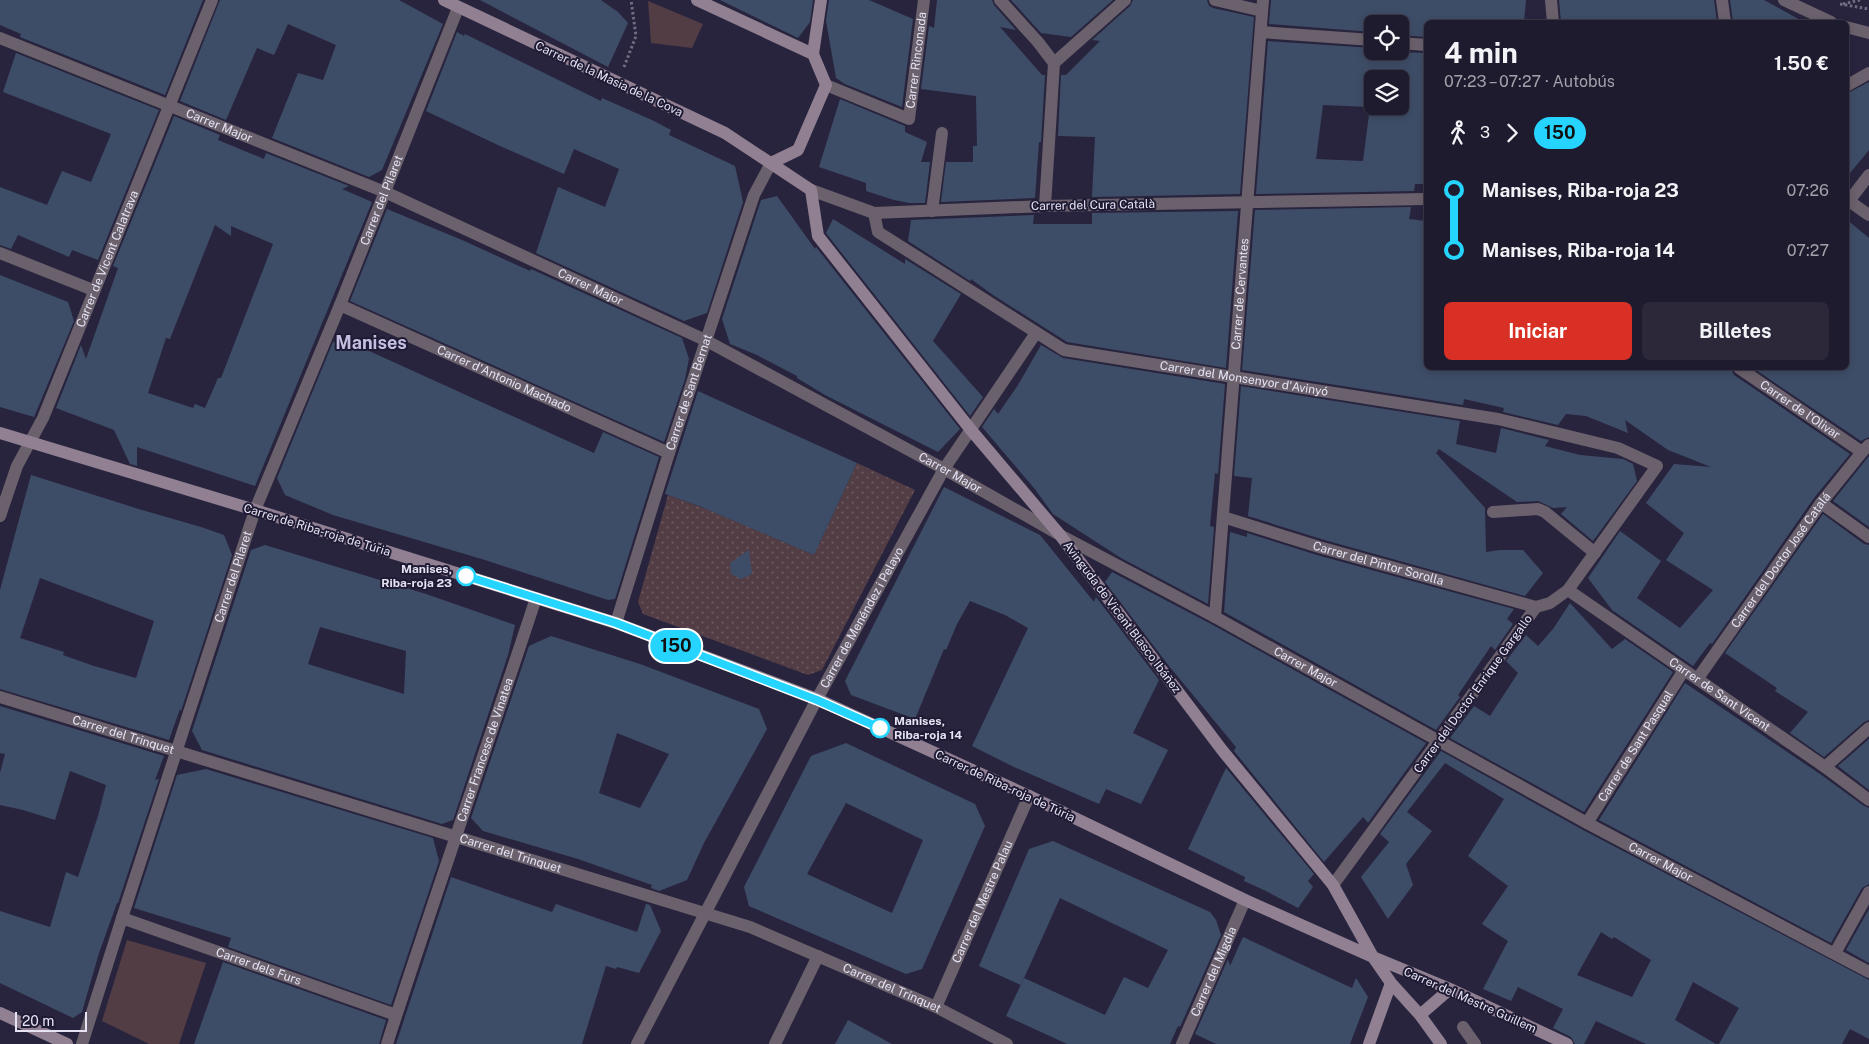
<!DOCTYPE html>
<html lang="es">
<meta charset="utf-8">
<style>
:root{--surface:#1f1b2e;--page:#2c283a;--text:#f1f3f6;--muted:#a1a1aa;--line:#3c394a;--accent:#d93025}
body{margin:0;font-family:"Public Sans",sans-serif;background:var(--page);color:var(--text);height:100vh;display:flex;flex-direction:column;font-size:19px;white-space:nowrap}
*{box-sizing:border-box;margin:0}
p{font-size:16px;color:var(--muted)}
.icon{flex:none;width:28px;height:28px;fill:none;stroke:currentColor;stroke-width:2;stroke-linecap:round;stroke-linejoin:round}
.map{position:relative;flex:1;overflow:hidden}
.panel{position:absolute;left:1424px;top:20px;width:425px;height:350px;display:flex;flex-direction:column;background:var(--surface);border-radius:8px;box-shadow:0 2px 8px #0003,0 0 0 1px var(--line)}
.panel>*{flex:none}
.badge{padding:0 10px;border-radius:16px;font-size:18px;line-height:32px}
.tools{position:absolute;left:1364px;top:15px;display:grid;gap:10px}
.tools a{display:grid;place-items:center;width:45px;height:45px;border-radius:8px;background:var(--surface);box-shadow:0 2px 8px #0003,0 0 0 1px var(--line);font-size:25px}
.scale{position:absolute;left:15px;bottom:12px;width:72px;box-sizing:border-box;padding-left:5px;border:2px solid #e5e3f4;border-top:0;font-size:14px;line-height:18px;white-space:nowrap;color:#e5e3f4;-webkit-text-stroke:4px #201b34;paint-order:stroke}
.map>.badge{position:absolute;translate:-50% -50%;box-shadow:0 0 0 2px #fff}
.legs{display:flex;align-items:center;gap:8px;height:55px;padding:0 20px;font-size:16px}
.legs p{margin-inline-start:auto}
.summary{display:flex;align-items:center;justify-content:space-between;height:85px;padding:0 20px}
h1{font-size:28px;font-weight:700;line-height:38px}
.cta{display:flex;gap:10px;margin-top:auto;padding:10px 20px}
.cta a{flex:1;height:58px;border-radius:8px;background:var(--accent);color:#fff;font-size:20px;font-weight:700;line-height:58px;text-align:center}
.cta a+a{background:var(--page);color:var(--text)}
ul{padding:0 20px;list-style:none}
li{display:flex;align-items:center;gap:18px;height:60px;font-size:19px}
li i{display:grid;place-items:center;width:8px;height:100%;margin:0 6px;background:currentColor}
li i::after{content:'';width:12px;height:12px;margin:-6px;border:4px solid;border-radius:50%;background:var(--surface)}
li p{margin-inline-start:auto}
li:first-child i{background:linear-gradient(#0000 50%,currentColor 0)}
li:last-child i{background:linear-gradient(currentColor 50%,#0000 0)}
.map>svg:first-child{display:block}
.green{fill:#533d45}
.garden{fill:url(#garden-dots)}
.building{fill:#3e4d67;fill-rule:evenodd}
.lines{fill:none;stroke-linecap:round;stroke-linejoin:round}
.path{stroke:#706d83;stroke-width:3;stroke-dasharray:2.5 2.5;stroke-linecap:butt}
.street{stroke:#6b616c;stroke-width:12}
.secondary{stroke:#908092;stroke-width:12}
.line-1-casing{stroke:#fff;stroke-width:11}
.line-1{stroke:#25d5ff;stroke-width:8}
.stop-1-dot{fill:#fff;stroke:#25d5ff;stroke-width:2.5}
.labels{text-anchor:middle;dominant-baseline:central;stroke-width:4;stroke-linejoin:round;paint-order:stroke}
.street-label{font-size:12px;fill:#e5e3f4;stroke:#201b34}
.stop-label{font-size:12px;font-weight:bold;fill:#e5e3f4;stroke:#201b34;text-anchor:end}
.district-label{font-size:18px;font-weight:bold;fill:#c4bfe1;stroke:#201b34}
</style>
<div class="map">
<svg width="1869" height="1044" viewBox="0 0 1869 1044">
<defs>
<pattern id="garden-dots" width="8" height="8" patternUnits="userSpaceOnUse" patternTransform="scale(1.25)"><rect width="8" height="8" fill="#533d45"/><path d="M2 2h.1M6 6h.1" fill="none" stroke="#6c5960" stroke-width="1.8" stroke-linecap="round"/></pattern>
</defs>
<rect width="100%" height="100%" fill="#29243e"/>
<path class="green" d="M 648,1 L 703,24 L 692,48 L 651,43 Z
M 127,940 L 206,963 L 179,1044 L 149,1044 L 102,1021 Z"/>
<path class="garden" d="M 857,463 L 915,490 L 822,670 L 808,675 L 643,614 L 638,602 L 668,495 L 709,510 L 814,555 Z"/>
<path class="building" d="M 0,0 L 203,0 L 165,95 L 20,37 L 21,34 L 0,25 Z
M 220,0 L 399,0 L 443,24 L 382,170 L 369,177 L 272,138 L 298,73 L 323,80 L 336,45 L 288,24 L 274,55 L 257,48 L 226,120 L 180,101 Z
M 480,0 L 601,0 L 618,12 L 628,23 L 608,67 Z
M 720,0 L 813,0 L 810,22 L 798,38 Z
M 829,0 L 869,0 L 913,19 L 902,107 L 845,84 L 836,78 L 826,21 Z
M 937,0 L 992,0 L 994,5 L 1016,30 L 1000,27 L 1042,75 L 1045,75 L 1041,142 L 1039,142 L 1035,198 L 941,202 L 946,162 L 973,162 L 973,146 L 977,146 L 976,96 L 921,89 L 929,26 L 934,28 Z
M 1011,0 L 1113,0 L 1071,37 L 1041,33 Z
M 1133,0 L 1207,0 L 1209,6 L 1213,8 L 1254,17 L 1240,194 L 1092,197 L 1095,137 L 1058,136 L 1061,75 L 1066,75 L 1100,41 L 1092,40 L 1130,6 Z
M 1271,0 L 1526,0 L 1524,22 L 1426,22 L 1426,37 L 1400,35 L 1400,24 L 1372,24 L 1372,32 L 1269,24 Z
M 1559,0 L 1714,0 L 1717,22 L 1561,22 Z
M 1730,0 L 1764,0 L 1804,22 L 1733,22 Z
M 457,32 L 464,36 L 465,34 L 601,101 L 602,98 L 654,121 L 671,130 L 669,135 L 735,166 L 743,202 L 707,313 L 684,321 L 536,253 L 558,187 L 605,207 L 619,169 L 574,149 L 564,174 L 500,146 L 426,111 Z
M 1268,41 L 1372,48 L 1372,51 L 1426,53 L 1426,184 L 1415,184 L 1414,191 L 1256,194 ZM 1372,79 L 1400,79 L 1400,106 L 1372,106 ZM 1323,105 L 1370,107 L 1363,161 L 1316,159 Z
M 16,53 L 159,110 L 98,260 L 72,250 L 69,257 L 18,235 L 11,249 L 0,245 L 0,187 L 47,205 L 62,171 L 91,182 L 111,134 L 3,92 Z
M 1869,82 L 1869,150 L 1846,178 L 1846,94 Z
M 840,99 L 905,126 L 905,132 L 927,142 L 921,162 L 930,162 L 925,203 L 909,203 L 894,200 L 866,191 L 866,183 L 819,167 Z
M 174,116 L 220,135 L 218,140 L 264,159 L 266,153 L 349,186 L 342,189 L 372,202 L 255,486 L 137,447 L 137,466 L 130,464 L 114,430 L 56,408 L 81,345 L 86,359 L 118,268 L 113,266 ZM 215,225 L 231,236 L 231,226 L 273,244 L 221,378 L 218,378 L 205,408 L 195,404 L 193,408 L 148,393 L 166,338 L 170,339 Z
M 777,196 L 815,249 L 816,247 L 960,429 L 938,452 L 825,395 L 797,378 L 797,376 L 757,355 L 730,344 L 722,319 L 761,200 Z
M 1411,207 L 1409,219 L 1426,221 L 1426,368 L 1731,368 L 1734,375 L 1850,454 L 1814,498 L 1712,644 L 1710,643 L 1693,666 L 1612,610 L 1588,578 L 1620,531 L 1661,561 L 1637,598 L 1680,628 L 1713,590 L 1666,560 L 1684,533 L 1646,503 L 1674,464 L 1711,467 L 1668,450 L 1625,420 L 1628,433 L 1586,416 L 1566,414 L 1558,425 L 1503,412 L 1504,408 L 1464,399 L 1463,405 L 1242,370 L 1255,210 Z
M 387,209 L 462,240 L 530,271 L 531,269 L 682,338 L 689,359 L 685,379 L 664,442 L 350,301 Z
M 1238,211 L 1226,368 L 1067,342 L 993,295 L 971,279 L 970,281 L 908,241 L 911,220 L 1034,215 L 1033,224 L 1092,224 L 1092,213 Z
M 833,219 L 905,264 L 905,259 L 961,294 L 933,341 L 983,397 L 970,416 L 826,233 Z
M 1846,219 L 1869,238 L 1869,437 L 1861,441 L 1753,368 L 1846,368 Z
M 0,275 L 68,302 L 74,321 L 34,417 L 0,407 Z
M 345,340 L 594,453 L 603,432 L 659,457 L 615,599 L 608,600 L 485,560 L 333,515 L 285,495 L 277,478 L 333,342 Z
M 1041,345 L 1063,358 L 1225,384 L 1218,474 L 1215,473 L 1210,526 L 1214,527 L 1208,604 L 1121,558 L 1053,514 L 1034,488 L 982,427 L 994,409 L 998,414 L 1018,385 Z
M 1241,386 L 1460,421 L 1456,444 L 1496,453 L 1501,428 L 1549,440 L 1545,446 L 1580,455 L 1623,459 L 1633,464 L 1637,481 L 1593,541 L 1561,514 L 1567,507 L 1553,508 L 1538,501 L 1517,502 L 1439,449 L 1436,453 L 1485,508 L 1486,552 L 1500,550 L 1523,550 L 1543,573 L 1525,596 L 1321,539 L 1248,516 L 1252,478 L 1234,476 Z
M 698,391 L 857,463 L 814,555 L 699,506 L 665,494 Z
M 1869,456 L 1869,527 L 1833,501 Z
M 31,475 L 142,510 L 201,527 L 224,535 L 232,555 L 181,711 L 180,709 L 169,740 L 0,689 L 0,590 ZM 40,578 L 154,621 L 136,678 L 94,666 L 63,655 L 64,652 L 20,638 Z
M 944,487 L 1040,535 L 1094,602 L 1096,597 L 1159,680 L 1133,733 L 1168,750 L 1141,804 L 1106,789 L 1099,804 L 1014,767 L 972,746 L 1028,628 L 1005,615 L 970,601 L 957,624 L 946,650 L 944,649 L 915,719 L 851,695 L 845,681 Z
M 1823,514 L 1864,544 L 1869,545 L 1869,720 L 1864,722 L 1824,757 L 1790,733 L 1808,712 L 1775,691 L 1777,688 L 1725,653 Z
M 1230,532 L 1247,537 L 1247,533 L 1317,555 L 1514,609 L 1507,619 L 1513,624 L 1495,650 L 1491,646 L 1458,695 L 1460,697 L 1436,730 L 1224,612 Z
M 265,545 L 426,594 L 515,625 L 508,655 L 453,820 L 442,824 L 202,750 L 192,731 L 251,550 ZM 320,627 L 406,651 L 404,694 L 308,664 Z
M 749,550 L 752,574 L 741,579 L 731,574 L 730,563 Z
M 1112,572 L 1211,624 L 1426,743 L 1368,823 L 1363,817 L 1324,862 L 1234,751 L 1236,747 L 1169,666 L 1105,582 Z
M 1570,603 L 1612,649 L 1625,639 L 1673,672 L 1584,812 L 1450,738 L 1474,706 L 1490,716 L 1518,673 L 1506,661 L 1526,635 L 1538,646 L 1553,629 Z
M 551,636 L 640,664 L 759,709 L 767,729 L 704,843 L 687,880 L 659,891 L 651,888 L 652,885 L 578,859 L 483,831 L 471,818 L 529,646 ZM 617,733 L 669,754 L 640,808 L 599,793 Z
M 1685,683 L 1820,774 L 1864,806 L 1869,808 L 1869,884 L 1862,888 L 1831,943 L 1599,820 Z
M 0,706 L 164,756 L 155,780 L 159,779 L 118,903 L 117,903 L 99,953 L 82,1012 L 73,1018 L 0,983 L 0,911 L 50,927 L 66,872 L 78,877 L 98,816 L 106,785 L 70,771 L 55,820 L 23,810 L 0,805 L 0,773 L 5,754 L 0,753 Z
M 1869,739 L 1869,790 L 1838,766 Z
M 846,743 L 975,804 L 985,826 L 922,969 L 906,974 L 749,906 L 744,887 L 811,756 ZM 846,803 L 923,840 L 892,913 L 807,874 Z
M 1441,751 L 1583,830 L 1869,980 L 1869,1039 L 1850,1029 L 1842,1044 L 1719,1044 L 1739,1008 L 1693,982 L 1675,1020 L 1716,1044 L 1646,1044 L 1596,1021 L 1584,1044 L 1575,1044 L 1571,1037 L 1553,1028 L 1563,1009 L 1518,987 L 1511,1001 L 1483,989 L 1508,941 L 1482,924 L 1508,886 L 1468,856 L 1504,799 L 1445,763 L 1407,812 L 1432,831 L 1406,864 L 1413,885 L 1388,919 L 1361,877 L 1389,842 L 1380,834 ZM 1601,932 L 1612,939 L 1614,937 L 1651,960 L 1632,997 L 1577,975 Z
M 1226,768 L 1314,874 L 1308,881 L 1313,887 L 1298,908 L 1266,891 L 1244,881 L 1245,877 L 1188,849 Z
M 206,769 L 433,838 L 439,861 L 391,1005 L 228,947 L 231,938 L 134,908 L 177,775 Z
M 1053,841 L 1210,912 L 1216,920 L 1221,935 L 1180,1027 L 1178,1026 L 1170,1044 L 1067,1044 L 1006,1016 L 1024,978 L 1105,1015 L 1124,977 L 1148,988 L 1168,950 L 1060,898 L 1021,985 L 979,966 L 1029,849 Z
M 451,877 L 552,912 L 556,904 L 637,932 L 646,904 L 650,905 L 661,931 L 639,973 L 617,967 L 616,969 L 606,966 L 582,1044 L 396,1044 Z
M 1869,909 L 1869,963 L 1846,950 Z
M 1243,937 L 1352,988 L 1356,978 L 1368,997 L 1350,1044 L 1216,1044 L 1195,1034 L 1228,959 L 1230,966 Z
M 223,962 L 386,1020 L 379,1044 L 194,1044 Z
M 848,1020 L 892,1044 L 835,1044 Z"/>
<g class="lines">
<path class="path" d="M 1840,4 L 1869,9
M 1843,4 L 1860,0
M 624,67 L 636,36 L 631,0"/>
<g class="street">
<path d="M 1000,0 L 1038,42 L 1054,63 L 1045,206"/>
<path d="M 1215,0 L 1262,11"/>
<path d="M 1551,0 L 1553,22"/>
<path d="M 1722,0 L 1725,22"/>
<path d="M 1784,0 L 1831,22"/>
<path d="M 1846,27 L 1869,33"/>
<path d="M 1261,32 L 1372,40"/>
<path id="s1" d="M 0,38 L 385,192 L 705,340 L 944,469 L 1060,535 L 1215,617 L 1587,823 L 1869,972"/>
<path d="M 1400,43 L 1426,45"/>
<path d="M 1054,63 L 1125,0"/>
<path id="s2" d="M 826,85 L 909,119 L 924,0"/>
<path d="M 1846,86 L 1869,73"/>
<path d="M 811,190 L 874,213 L 1045,206 L 1426,199"/>
<path d="M 1846,199 L 1869,215"/>
<path d="M 1849,201 L 1869,175"/>
<path d="M 932,211 L 942,133"/>
<path id="s3" d="M 874,213 L 878,232 L 1064,350 L 1498,419 L 1618,448 L 1657,466 L 1568,590 L 1550,603 L 1536,607 L 1333,885"/>
<path d="M 0,253 L 93,290"/>
<path id="s4" d="M 340,305 L 669,453"/>
<path id="s5" d="M 1739,368 L 1862,452"/>
<path d="M 1821,503 L 1869,537"/>
<path d="M 1493,512 L 1538,509 L 1545,512 L 1595,553"/>
<path id="s6" d="M 0,516 L 17,466 L 43,418 L 212,0"/>
<path id="s7" d="M 1223,517 L 1319,547 L 1536,607"/>
<path id="s8" d="M 1568,590 L 1825,767 L 1869,800"/>
<path id="s9" d="M 1215,617 L 1263,0"/>
<path id="s10" d="M 616,623 L 669,453 L 754,195 L 771,163"/>
<path id="s11" d="M 1698,678 L 1821,503 L 1862,452 L 1869,445"/>
<path id="s12" d="M 0,697 L 750,927 L 936,1007 L 1007,1044"/>
<path d="M 1825,767 L 1869,728"/>
<path id="s13" d="M 1587,823 L 1684,670"/>
<path id="s14" d="M 122,918 L 396,1015"/>
<path d="M 1835,953 L 1869,892"/>
<path id="s15" d="M 936,1007 L 1029,796"/>
<path d="M 1463,1027 L 1475,1044"/>
<path id="s16" d="M 82,1044 L 122,918 L 255,510 L 340,305 L 458,8"/>
<path id="s17" d="M 387,1044 C 435,895 487,747 536,598"/>
<path id="s18" d="M 637,1044 L 817,699 L 944,469 L 1036,333"/>
<path d="M 775,1044 L 818,956"/>
<path id="s19" d="M 1182,1044 L 1245,900"/>
</g>
<path class="secondary" d="M 444,0 L 725,133 L 811,190 L 818,236 L 971,430 L 1060,535 L 1222,750 L 1333,885 L 1373,957 L 1391,983 L 1420,1015 L 1441,1044
M 697,0 L 813,54
M 771,163 L 798,150 L 826,85 L 813,54 L 821,0
M 0,433 L 255,510 L 616,623 L 817,699 L 1029,796 L 1245,900 L 1373,957 L 1450,989 L 1567,1044
M 0,1013 L 67,1044
M 1420,1015 L 1450,989
M 1369,1044 L 1391,983"/>
</g>
<g class="lines">
<defs>
<path id="line-1" d="M 466,576 L 616,623 L 817,700 L 880,728"/>
</defs>
<use href="#line-1" class="line-1-casing"/>
<use href="#line-1" class="line-1"/>
</g>
<g class="stop-1-dot">
<circle cx="466" cy="576" r="9"/>
<circle cx="880" cy="728" r="9"/>
</g>
<g class="labels">
<g class="street-label">
<text stroke="none"><textPath href="#s2" startOffset="149">Carrer Rinconada</textPath></text>
<text transform="translate(609 79) rotate(25)">Carrer de la Masia de la Cova</text>
<text stroke="none"><textPath href="#s1" startOffset="236">Carrer Major</textPath></text>
<text stroke="none"><textPath href="#s16" startOffset="896">Carrer del Pilaret</textPath></text>
<text transform="translate(1093 205) rotate(-1)">Carrer del Cura Català</text>
<text stroke="none"><textPath href="#s6" startOffset="279">Carrer de Vicent Calatrava</textPath></text>
<text stroke="none"><textPath href="#s1" startOffset="641">Carrer Major</textPath></text>
<text stroke="none"><textPath href="#s9" startOffset="324">Carrer de Cervantes</textPath></text>
<text stroke="none"><textPath href="#s3" startOffset="422">Carrer del Monsenyor d'Avinyó</textPath></text>
<text stroke="none"><textPath href="#s4" startOffset="180">Carrer d'Antonio Machado</textPath></text>
<text stroke="none"><textPath href="#s10" startOffset="242">Carrer de Sant Bernat</textPath></text>
<text stroke="none"><textPath href="#s5" startOffset="74">Carrer de l'Olivar</textPath></text>
<text stroke="none"><textPath href="#s1" startOffset="1046">Carrer Major</textPath></text>
<text transform="translate(317 530) rotate(17)">Carrer de Riba-roja de Túria</text>
<text stroke="none"><textPath href="#s11" startOffset="144">Carrer del Doctor José Catalá</textPath></text>
<text stroke="none"><textPath href="#s7" startOffset="162">Carrer del Pintor Sorolla</textPath></text>
<text stroke="none"><textPath href="#s16" startOffset="491">Carrer del Pilaret</textPath></text>
<text stroke="none"><textPath href="#s18" startOffset="482">Carrer de Menéndez i Pelayo</textPath></text>
<text transform="translate(1122 617) rotate(53)">Avinguda de Vicent Blasco Ibáñez</text>
<text stroke="none"><textPath href="#s1" startOffset="1451">Carrer Major</textPath></text>
<text transform="translate(1473 694) rotate(-54)">Carrer del Doctor Enrique Gargallo</text>
<text stroke="none"><textPath href="#s8" startOffset="184">Carrer de Sant Vicent</textPath></text>
<text stroke="none"><textPath href="#s12" startOffset="129">Carrer del Trinquet</textPath></text>
<text stroke="none"><textPath href="#s13" startOffset="91">Carrer de Sant Pasqual</textPath></text>
<text stroke="none"><textPath href="#s17" startOffset="310">Carrer Francesc de Vinatea</textPath></text>
<text transform="translate(1005 786) rotate(25)">Carrer de Riba-roja de Túria</text>
<text stroke="none"><textPath href="#s12" startOffset="534">Carrer del Trinquet</textPath></text>
<text stroke="none"><textPath href="#s1" startOffset="1856">Carrer Major</textPath></text>
<text stroke="none"><textPath href="#s15" startOffset="115">Carrer del Mestre Palau</textPath></text>
<text stroke="none"><textPath href="#s14" startOffset="145">Carrer dels Furs</textPath></text>
<text stroke="none"><textPath href="#s19" startOffset="79">Carrer del Migdia</textPath></text>
<text stroke="none"><textPath href="#s12" startOffset="939">Carrer del Trinquet</textPath></text>
<text transform="translate(1470 1000) rotate(24)">Carrer del Mestre Guillem</text>
</g>
<g class="stop-label">
<text x="452" y="569">Manises,<tspan x="452" dy="14">Riba-roja 23</tspan></text>
<text x="894" y="721" text-anchor="start">Manises,<tspan x="894" dy="14">Riba-roja 14</tspan></text>
</g>
<g class="district-label">
<text x="371" y="342">Manises</text>
</g>
</g>
</svg>
<div class="tools">
<a><svg class="icon" aria-label="locate" viewBox="0 0 24 24"><circle cx="12" cy="12" r="6"/><path d="M12 2v4M12 18v4M2 12h4M18 12h4"/></svg></a>
<a><svg class="icon" aria-label="layers" viewBox="0 0 24 24"><path d="M12 4l9 5-9 5-9-5zM3 14l9 5 9-5"/></svg></a>
</div>
<div class="scale">20 m</div>
<b class="badge" style="left:676px;top:646px;background:#25d5ff;color:#111">150</b>
<section class="panel">
<div class="summary"><div><h1>4 min</h1><p>07:23 – 07:27 · Autobús</p></div><b>1.50 €</b></div>
<div class="legs"><svg class="icon" aria-label="walk" viewBox="0 0 24 24"><circle cx="13" cy="4" r="2"/><path d="M13 8l-2 6 4 7M11 14l-3 7M7 12l3-4h3l4 4"/></svg>3<svg class="icon" aria-label="forward" viewBox="0 0 24 24"><path d="M9 5l7 7-7 7"/></svg><b class="badge" style="background:#25d5ff;color:#111">150</b></div>
<ul>
<li><i style="color:#25d5ff"></i><b>Manises, Riba-roja 23</b><p>07:26</p></li>
<li><i style="color:#25d5ff"></i><b>Manises, Riba-roja 14</b><p>07:27</p></li>
</ul>
<div class="cta"><a>Iniciar</a><a>Billetes</a></div>
</section>
</div>
